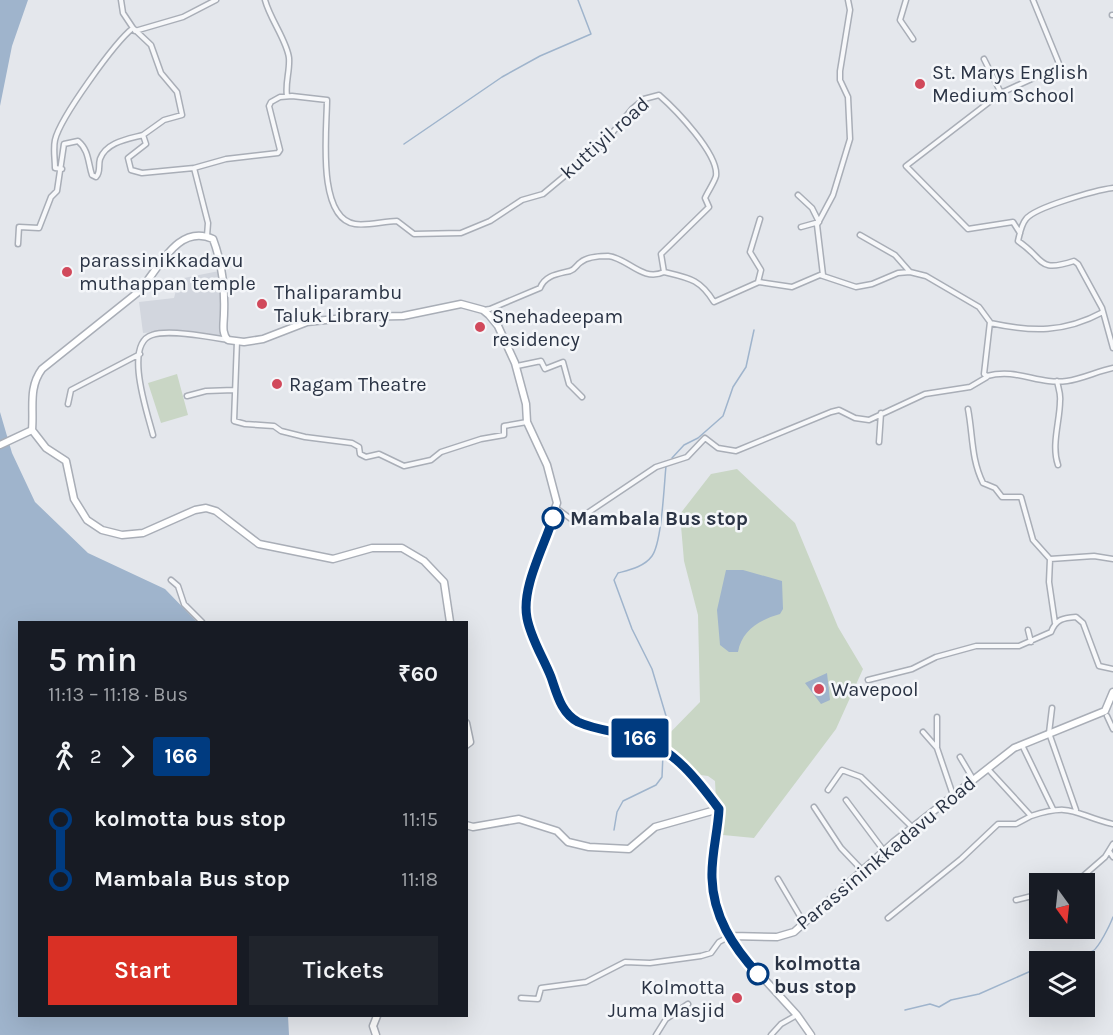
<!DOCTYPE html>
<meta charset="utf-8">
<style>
:root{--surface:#171b24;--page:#20242c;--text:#f1f3f6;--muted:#9ea1a6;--accent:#d93025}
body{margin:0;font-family:Karla,sans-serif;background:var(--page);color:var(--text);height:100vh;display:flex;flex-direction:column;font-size:22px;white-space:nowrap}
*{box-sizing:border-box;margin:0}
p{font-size:20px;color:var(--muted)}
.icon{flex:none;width:33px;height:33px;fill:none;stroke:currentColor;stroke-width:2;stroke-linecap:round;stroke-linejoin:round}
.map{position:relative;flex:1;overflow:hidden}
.sheet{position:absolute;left:18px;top:621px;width:450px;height:396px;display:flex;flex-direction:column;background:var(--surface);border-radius:0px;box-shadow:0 6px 24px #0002}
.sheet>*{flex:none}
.badge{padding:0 12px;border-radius:4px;font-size:21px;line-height:39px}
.needle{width:39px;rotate:165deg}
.fabs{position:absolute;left:1029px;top:873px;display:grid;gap:12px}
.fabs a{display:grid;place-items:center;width:66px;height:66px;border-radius:0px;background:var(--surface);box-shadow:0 6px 24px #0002;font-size:30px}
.map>.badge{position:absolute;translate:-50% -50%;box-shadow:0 0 0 3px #fff}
.legs{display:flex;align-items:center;gap:9px;height:66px;padding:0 30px;font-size:20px}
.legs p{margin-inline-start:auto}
.overview{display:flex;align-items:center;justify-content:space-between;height:102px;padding:0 30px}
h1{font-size:33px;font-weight:600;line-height:45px}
.button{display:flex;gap:12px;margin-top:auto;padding:12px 30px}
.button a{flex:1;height:69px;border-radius:0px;background:var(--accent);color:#fff;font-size:24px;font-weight:600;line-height:69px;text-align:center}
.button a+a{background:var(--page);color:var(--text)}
ul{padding:0 30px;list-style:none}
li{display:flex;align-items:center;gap:21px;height:60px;font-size:22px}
li i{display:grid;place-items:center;width:9px;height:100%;margin:0 8px;background:currentColor}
li i::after{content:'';width:15px;height:15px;margin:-8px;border:4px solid;border-radius:50%;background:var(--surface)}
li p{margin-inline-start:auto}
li:first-child i{background:linear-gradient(#0000 50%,currentColor 0)}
li:last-child i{background:linear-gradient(currentColor 50%,#0000 0)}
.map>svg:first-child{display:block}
.built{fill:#d2d6de}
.green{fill:#c9d6c5}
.water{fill:#9fb4cc}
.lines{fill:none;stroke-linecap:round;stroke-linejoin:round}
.stream{stroke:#9fb4cc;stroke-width:1.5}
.street-casing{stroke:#a9aeb7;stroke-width:7}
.secondary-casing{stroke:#a9aeb7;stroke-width:9}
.street{stroke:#f7f8fa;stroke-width:4}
.secondary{stroke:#fff;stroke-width:6}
.line-1-casing{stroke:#fff;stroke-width:14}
.line-1{stroke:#003b80;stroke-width:9}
.poi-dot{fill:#d1495b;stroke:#f4f6f9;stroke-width:2}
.stop-1-dot{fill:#fff;stroke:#003b80;stroke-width:3}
.labels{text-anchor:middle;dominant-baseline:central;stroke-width:5;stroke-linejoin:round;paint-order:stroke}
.poi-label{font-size:20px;fill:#2b3445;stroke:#f4f6f9;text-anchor:start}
.street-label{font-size:20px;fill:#2b3445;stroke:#f4f6f9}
.stop-label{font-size:20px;font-weight:bold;fill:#2b3445;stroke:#f4f6f9;text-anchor:start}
</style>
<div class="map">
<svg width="1113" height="1035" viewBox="0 0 1113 1035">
<rect width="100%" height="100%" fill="#e4e7ec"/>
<path class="built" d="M 219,271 L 222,311 L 220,336 L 182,330 L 143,333 L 139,302 L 174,298 L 179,279 Z"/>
<path class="green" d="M 177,374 L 188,415 L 161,423 L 148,383 Z
M 737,469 L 795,523 L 838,627 L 863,669 L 836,729 L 754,838 L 723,835 L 724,808 L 716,800 L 715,781 L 708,776 L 693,774 L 661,742 L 700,702 L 698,615 L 684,561 L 680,514 L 711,474 Z"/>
<path class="water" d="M 0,0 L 28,0 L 12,46 L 0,106 Z
M 0,412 L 12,453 L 35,502 L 88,553 L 165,589 L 197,622 L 20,622 L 20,1016 L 288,1016 L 289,1035 L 0,1035 Z
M 726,570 L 743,570 L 782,581 L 783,609 L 780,614 C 759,620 742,630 738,652 L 729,652 L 720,645 L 717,610 Z
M 827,673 L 830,700 L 821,704 L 805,683 Z"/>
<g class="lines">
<path class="stream" d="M 404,144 L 502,77 L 540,56 L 591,34 L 578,0
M 672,458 L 684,445 L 698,438 L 723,416 L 733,387 L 746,367 L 754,330
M 665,743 L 669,726 L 652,669 L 632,629 L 614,580 L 618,573 C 629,570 644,567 652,556 C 662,542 664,485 666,466
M 614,830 L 617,812 L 623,801 L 656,785 L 662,777 L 663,754
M 1051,962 C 1063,956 1085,956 1093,951 C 1099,947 1110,925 1113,917
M 905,1010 L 930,1004 L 939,1007 L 951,1000 L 979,994 L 1040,967"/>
<defs>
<path id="street" d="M 265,0 C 270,19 287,41 289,58 C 290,71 285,83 287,96
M 906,0 L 900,20 L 913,39
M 1112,15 L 1113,15
M 133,28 L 151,45 L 161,73 L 177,92 L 182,115 L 164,120 L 143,135
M 135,31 L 183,17 L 216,0
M 984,59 L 1001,93 L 906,166 L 968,229 L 1013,222 L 1020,233
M 1001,93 L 1060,66 L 1033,0
M 194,168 L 226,159 L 278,153 L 280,150 L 269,106 L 271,102 L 280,97 L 292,96 L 327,100 C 327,128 316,218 355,224 C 368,226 384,221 397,221 L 414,234 L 461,233 L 490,221 L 522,200 L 543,194 L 603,144 L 632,109 L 644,99 L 659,95 C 675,109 719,154 716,176 C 714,183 708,191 705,198 L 709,207 L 661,254 L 664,272 C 642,282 628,258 608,256 C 600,256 587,257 581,262 C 576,265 576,269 570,271 C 558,274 545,275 540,288 L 490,309 L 483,310
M 62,169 L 55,168 C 55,159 53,149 55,140 C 60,118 115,42 133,28 L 123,13 L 121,0
M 1113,188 C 1097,190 1035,207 1026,219 C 1021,225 1020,233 1018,241 C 1046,260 1037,273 1074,261 L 1078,264 L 1102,308 L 1113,348
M 798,195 L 812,208 L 819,222 L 801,227
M 860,235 L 895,255 L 910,272
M 18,244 L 19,227 L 39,228 L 51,197 L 57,191 L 64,144 L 78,141 C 89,150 88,163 92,175 L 96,177 C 101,172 98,166 100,159 C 106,142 128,139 143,135 L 146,144 L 128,158 L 131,170 L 142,173 L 194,168 L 208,223 L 207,236
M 664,272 C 689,278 700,279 714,302 L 759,282 L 792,287 L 820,275 L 856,287 L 872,284 L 898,273 L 910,272 L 926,276 L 979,307 L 990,322 L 984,374 L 987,376 C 1018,368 1038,385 1067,381 C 1082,379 1098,371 1113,368
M 823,275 L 817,225 L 833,195 L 850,139 L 848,97 L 840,80 L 840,71 L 850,10 L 848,0
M 758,282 L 761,270 L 750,252 L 760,219
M 990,323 C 1032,332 1064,333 1103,312
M 237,341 L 234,421 L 245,424 L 274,426 L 281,431 L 305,437 L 352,443 L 359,447 L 360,454 L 366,457 L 379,454 L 404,466 L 431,460 L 441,452 L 481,439 L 504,435 L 504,426 L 527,422
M 517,366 L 541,361 L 545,369 L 563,362 L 569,384 L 582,397
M 1057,381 C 1058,387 1061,394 1060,401 C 1060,421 1051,445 1058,465
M 187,396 L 206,391 L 234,390
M 68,404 L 71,390 L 140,354
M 968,409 C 973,435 971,459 983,483 L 995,488 L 1002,497 L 1021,497 L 1033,540 L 1050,559
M 153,435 C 148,415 123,344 152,335 C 169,329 210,337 228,340
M 879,442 L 881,413
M 556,508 L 571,519 L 583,516 L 656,467 L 687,457 L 705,438 L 718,448 L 736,451 L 831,412 L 839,410 L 855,418 L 869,420 L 925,394 L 970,387 L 987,377
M 171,580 L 178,586 L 184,604 L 202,622
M 1055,623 L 1049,582 L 1050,559 L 1094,556 L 1113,559
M 1028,630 L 1031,642
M 868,680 L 912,669 L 936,657 L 976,646 L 1019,646 L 1051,632 C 1056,619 1063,618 1076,617 L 1083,623 L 1099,666 L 1113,669
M 1052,708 L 1049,733 L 1076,810
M 1107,716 L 1113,729
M 937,717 L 937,747
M 923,732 L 937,748 L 953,795
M 1022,745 L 1053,809
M 960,757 L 973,779
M 828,790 L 842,770 L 861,777 L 912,827
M 846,800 L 884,851
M 814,807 L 841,848 L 862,870
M 1031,816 C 1074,802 1074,815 1113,824
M 1109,851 L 1113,857
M 778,879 L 804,923
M 1074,884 L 1105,857 L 1113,844
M 1016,900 L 1040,894
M 888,918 L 961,859 L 998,824 L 1016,824 L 1031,816 L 988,769
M 521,998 L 538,999 L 541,988 L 586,982 L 625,962 L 650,963 L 701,956 L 711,953 L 719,942 L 730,936
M 656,1035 L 666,1019 L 688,1004
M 771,1035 L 781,1024 L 797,1015"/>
<path id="secondary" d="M 32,430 L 46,448 L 66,461 L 74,499 L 87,520 L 102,530 L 122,535 L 143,533 L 195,510 L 206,508 L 216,511 L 259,544 L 333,559 L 372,548 L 402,548 L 424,561 L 444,582 L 450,622
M 0,445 L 32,430 C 34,408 28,388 42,369 L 137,293 C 157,274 176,222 213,239 C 222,263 225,288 224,313 C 224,323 221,333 228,340 L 244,342 L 263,339 L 307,322 L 354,317 L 403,316 L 461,304 L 483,310 L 489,315 L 498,326 L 515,363 L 526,404 L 527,422 L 547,465 L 557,503 L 545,535 L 525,606 L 535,645 L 560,697 L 562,707 L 577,721 L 602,732 L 650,741 L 668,752 L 701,786 L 719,809 C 717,853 702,898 731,936 L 777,937 L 794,932 L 894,842 L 1014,748 L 1105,711 L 1113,692
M 466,723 L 470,742 L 466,745
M 466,825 L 473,827 L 519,819 L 557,831 L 568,842 L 589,847 L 629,849 L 655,827 L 719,809
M 731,936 L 735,947 L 797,1015 L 811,1035
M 376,1035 L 373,1026 L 377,1016"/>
</defs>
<use href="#street" class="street-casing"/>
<use href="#secondary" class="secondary-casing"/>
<use href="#street" class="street"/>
<use href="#secondary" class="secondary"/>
</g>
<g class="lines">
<defs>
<path id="line-1" d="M 553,518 C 544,547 521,588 527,618 C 531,639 543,657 551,677 C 557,694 561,713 578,722 C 598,731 618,731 639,738 C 673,748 699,782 719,809 C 718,832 711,855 712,878 C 713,916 733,947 758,974"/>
</defs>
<use href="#line-1" class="line-1-casing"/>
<use href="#line-1" class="line-1"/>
</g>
<g class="poi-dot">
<circle cx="920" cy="84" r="6"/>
<circle cx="67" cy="272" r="6"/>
<circle cx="262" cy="304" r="6"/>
<circle cx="480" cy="327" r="6"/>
<circle cx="277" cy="384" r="6"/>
<circle cx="819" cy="689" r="6"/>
<circle cx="737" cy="998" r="6"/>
</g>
<g class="stop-1-dot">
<circle cx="553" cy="518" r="10"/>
<circle cx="758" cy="974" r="10"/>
</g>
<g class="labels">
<g class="poi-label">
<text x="932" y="72">St. Marys English<tspan x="932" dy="23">Medium School</tspan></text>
<text x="79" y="260">parassinikkadavu<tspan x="79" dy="23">muthappan temple</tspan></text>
<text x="274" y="292">Thaliparambu<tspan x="274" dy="23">Taluk Library</tspan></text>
<text x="492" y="316">Snehadeepam<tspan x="492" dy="23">residency</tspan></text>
<text x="289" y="384">Ragam Theatre</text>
<text x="831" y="689">Wavepool</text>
<text x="725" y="987" text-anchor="end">Kolmotta<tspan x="725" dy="23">Juma Masjid</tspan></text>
</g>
<g class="street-label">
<text transform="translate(605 138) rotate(-42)">kuttiyil road</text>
<text transform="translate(886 853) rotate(-40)">Parassininkkadavu Road</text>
</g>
<g class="stop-label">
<text x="570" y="518">Mambala Bus stop</text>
<text x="774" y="963">kolmotta<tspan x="774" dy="23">bus stop</tspan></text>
</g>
</g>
</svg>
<div class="fabs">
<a><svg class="needle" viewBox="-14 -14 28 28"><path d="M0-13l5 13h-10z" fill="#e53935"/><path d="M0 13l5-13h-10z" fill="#9ea1a6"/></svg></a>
<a><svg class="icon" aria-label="layers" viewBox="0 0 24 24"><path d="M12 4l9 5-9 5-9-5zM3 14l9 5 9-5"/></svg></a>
</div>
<b class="badge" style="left:640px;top:738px;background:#003b80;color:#fff">166</b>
<section class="sheet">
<div class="overview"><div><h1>5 min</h1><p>11:13 – 11:18 · Bus</p></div><b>₹60</b></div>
<div class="legs"><svg class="icon" aria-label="walk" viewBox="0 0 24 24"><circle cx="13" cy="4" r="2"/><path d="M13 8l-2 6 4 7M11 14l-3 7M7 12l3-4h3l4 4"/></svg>2<svg class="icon" aria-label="forward" viewBox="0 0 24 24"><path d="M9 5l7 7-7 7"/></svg><b class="badge" style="background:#003b80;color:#fff">166</b></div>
<ul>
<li><i style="color:#003b80"></i><b>kolmotta bus stop</b><p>11:15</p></li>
<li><i style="color:#003b80"></i><b>Mambala Bus stop</b><p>11:18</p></li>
</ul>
<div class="button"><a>Start</a><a>Tickets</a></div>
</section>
</div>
